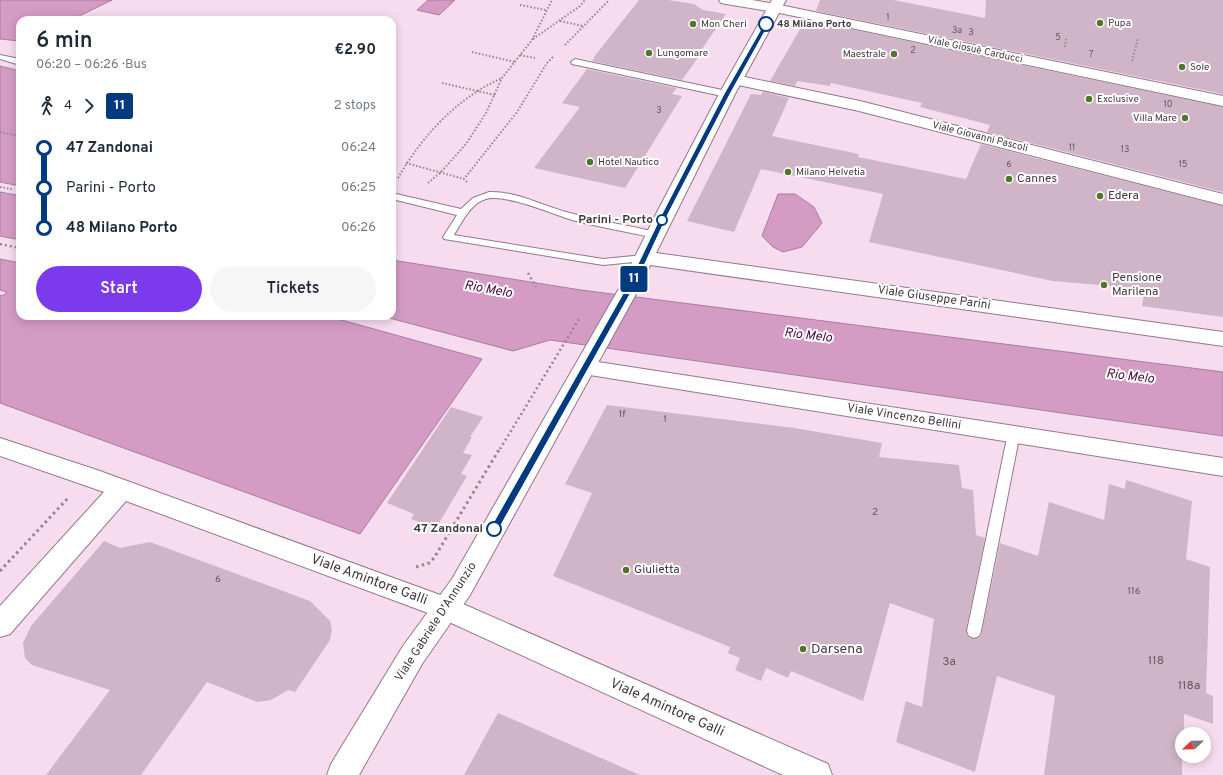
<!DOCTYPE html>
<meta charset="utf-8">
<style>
:root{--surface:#fff;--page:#f6f6f7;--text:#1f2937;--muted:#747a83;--accent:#7c3aed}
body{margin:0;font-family:Overpass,sans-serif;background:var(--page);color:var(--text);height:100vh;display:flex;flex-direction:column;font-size:15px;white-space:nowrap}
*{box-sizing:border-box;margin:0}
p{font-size:13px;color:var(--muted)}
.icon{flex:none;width:22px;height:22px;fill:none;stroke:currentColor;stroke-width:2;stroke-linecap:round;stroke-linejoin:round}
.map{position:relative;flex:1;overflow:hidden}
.drawer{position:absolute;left:16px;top:16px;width:380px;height:304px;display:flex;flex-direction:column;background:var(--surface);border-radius:12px;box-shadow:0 2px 10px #0003}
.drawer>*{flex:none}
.badge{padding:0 8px;border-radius:3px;font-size:14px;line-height:26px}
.needle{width:26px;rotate:248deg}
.buttons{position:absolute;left:1175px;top:727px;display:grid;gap:8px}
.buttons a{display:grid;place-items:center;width:36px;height:36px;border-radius:50%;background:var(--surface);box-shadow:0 2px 10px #0003;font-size:20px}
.map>.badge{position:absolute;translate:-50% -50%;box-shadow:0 0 0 2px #fff}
.legs{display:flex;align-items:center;gap:6px;height:44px;padding:0 20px;font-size:13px}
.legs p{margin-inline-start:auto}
.head{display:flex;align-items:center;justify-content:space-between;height:68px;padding:0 20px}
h1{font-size:22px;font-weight:600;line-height:30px}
.action{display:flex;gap:8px;margin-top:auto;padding:8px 20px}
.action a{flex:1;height:46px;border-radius:24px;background:var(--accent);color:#fff;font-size:16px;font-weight:600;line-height:46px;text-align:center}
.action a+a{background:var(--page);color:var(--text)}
ul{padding:0 20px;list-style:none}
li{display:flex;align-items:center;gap:14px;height:40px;font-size:15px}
li i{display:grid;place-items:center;width:6px;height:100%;margin:0 5px;background:currentColor}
li i::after{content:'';width:10px;height:10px;margin:-5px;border:3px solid;border-radius:50%;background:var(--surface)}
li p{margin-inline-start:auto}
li:first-child i{background:linear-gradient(#0000 50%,currentColor 0)}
li:last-child i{background:linear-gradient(currentColor 50%,#0000 0)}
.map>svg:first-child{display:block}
.water{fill:#d49bc5;stroke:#a87d9d}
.building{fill:#d0b5c8}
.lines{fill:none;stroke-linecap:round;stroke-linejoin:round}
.service-casing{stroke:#92798b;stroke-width:2}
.minor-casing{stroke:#92798b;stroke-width:2}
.tertiary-casing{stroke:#92798b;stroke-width:2}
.path-far2{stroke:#978491;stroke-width:2;stroke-dasharray:1.5 2;stroke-linecap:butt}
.path-far1{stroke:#978491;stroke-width:2.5;stroke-dasharray:2 3;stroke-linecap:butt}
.path{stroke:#978491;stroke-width:3;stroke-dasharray:2.5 3.5;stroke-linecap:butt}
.service{fill:#fff;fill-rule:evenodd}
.minor{fill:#fff;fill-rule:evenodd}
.tertiary{fill:#fff;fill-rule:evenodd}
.line-1{fill:#003b80;stroke:#fff}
.poi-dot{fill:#52742b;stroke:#fff;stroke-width:1.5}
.stop-1-dot{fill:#fff;stroke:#003b80;stroke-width:2}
.labels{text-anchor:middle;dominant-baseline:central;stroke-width:4;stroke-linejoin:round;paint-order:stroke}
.far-number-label{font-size:9px;fill:#665762}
.far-poi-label{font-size:10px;fill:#433840;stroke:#fff;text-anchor:start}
.far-stop-label{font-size:10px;font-weight:bold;fill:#433840;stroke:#fff;text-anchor:start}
.far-street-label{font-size:10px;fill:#433840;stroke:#fff}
.number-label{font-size:10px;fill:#665762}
.poi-label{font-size:12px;fill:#433840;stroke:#fff;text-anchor:start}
.stop-label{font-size:12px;font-weight:bold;fill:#433840;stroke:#fff;text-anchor:end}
.street-label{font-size:12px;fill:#433840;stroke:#fff}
.near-number-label{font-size:12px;fill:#665762}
.water-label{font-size:13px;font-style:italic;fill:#4c0841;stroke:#fff}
.near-street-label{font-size:14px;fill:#433840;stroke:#fff}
.near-poi-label{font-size:14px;fill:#433840;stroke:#fff;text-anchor:start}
</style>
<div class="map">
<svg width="1223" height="775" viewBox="0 0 1223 775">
<rect width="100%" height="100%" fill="#f7dbef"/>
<path class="water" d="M 0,0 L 112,0 L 71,20 L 20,20 L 20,41 L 0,39 Z
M 428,0 L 455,0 L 439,15 L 417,10 Z
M 0,66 L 20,71 L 20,186 L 0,182 Z
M 0,192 L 16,195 L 20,194 L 20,240 L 0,236 Z
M 778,194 L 795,194 L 814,207 L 822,223 L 802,247 L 783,252 L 773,247 L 762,236 Z
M 0,259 L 20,263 L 20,316 L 327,316 L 482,359 L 360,534 L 0,403 L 0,295 L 3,296 L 7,292 L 0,290 Z
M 392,260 L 581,290 L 1223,372 L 1223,436 L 550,340 L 513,351 L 382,316 L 392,316 Z"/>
<path class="building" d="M 639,0 L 668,0 L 694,4 L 703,10 L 726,14 L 702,49 L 704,49 L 682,80 L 592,61 L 595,57 L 594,57 Z
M 820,0 L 893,0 L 985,18 L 986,0 L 1223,0 L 1223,94 L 816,11 Z
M 812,21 L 1223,107 L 1223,192 L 987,132 L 990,125 L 920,107 L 922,103 L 831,83 L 830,86 L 797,81 L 795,86 L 770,81 L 803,24 L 809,27 Z
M 587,69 L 677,88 L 672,94 L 682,96 L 625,188 L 534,168 L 580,107 L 562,103 Z
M 763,92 L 789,98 L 772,136 L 859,154 L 858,157 L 966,179 L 981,144 L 1223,206 L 1223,317 L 1142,306 L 1145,289 L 1053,281 L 869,242 L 883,194 L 761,169 L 734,232 L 687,221 L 751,94 L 761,95 Z
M 607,405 L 794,428 L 882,443 L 879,457 L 959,465 L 962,488 L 973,490 L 976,535 L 985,538 L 966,631 L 968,637 L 973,639 L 980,637 L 982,631 L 1000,543 L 1038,556 L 1049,502 L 1104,520 L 1109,484 L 1125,489 L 1126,480 L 1192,501 L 1186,559 L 1210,567 L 1206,693 L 1213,696 L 1213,724 L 1184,714 L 1184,734 L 1182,734 L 1182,775 L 1044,775 L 1055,696 L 997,676 L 975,772 L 896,742 L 906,701 L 922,707 L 934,619 L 890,603 L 863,701 L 791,671 L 788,678 L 766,668 L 761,681 L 735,670 L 740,658 L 728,653 L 730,647 L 553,576 L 592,493 L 565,484 Z
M 451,407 L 483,417 L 470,437 L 472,437 L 463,453 L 472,455 L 461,474 L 467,476 L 436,528 L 411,519 L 414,514 L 387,503 Z
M 104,541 L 120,548 L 150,542 L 310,601 L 330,621 L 332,630 L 330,640 L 295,692 L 288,690 L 271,700 L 257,702 L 207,682 L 141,775 L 46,775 L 110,690 L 32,665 L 25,658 L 23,643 L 31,626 Z
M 498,713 L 640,775 L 464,775 Z"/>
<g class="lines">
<defs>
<path id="service" d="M 0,55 L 20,59 L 20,65 L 0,59 Z
M 575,59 L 727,91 L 731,94 L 727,97 L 572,64 L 571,62 Z
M 489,192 C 516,191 540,205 566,212 C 595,220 626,225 656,232 L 661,235 L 656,238 C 628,232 600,227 572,220 C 552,214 504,193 486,199 C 471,203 462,222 454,235 L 603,259 L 644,255 L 649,258 L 644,261 L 603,265 L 444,239 L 443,237 L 457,215 L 392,199 L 392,193 L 461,209 L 473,198 Z
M 1014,428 L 1018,430 L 1020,433 L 981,631 L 979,636 L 974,638 L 969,636 L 967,631 L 1008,433 L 1010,430 Z"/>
<path id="minor" d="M 719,0 L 752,0 L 775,4 L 1223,96 L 1223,106 L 775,12 L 726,4 L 721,3 Z
M 735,75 L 860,101 L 1223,194 L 1223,205 L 859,111 L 729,83 L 727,80 L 729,77 Z
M 585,360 L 1223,458 L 1223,476 L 577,373 L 574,368 L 577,363 Z
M 0,438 L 97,470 L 454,600 L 828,764 L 832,775 L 783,775 L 436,616 L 126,501 L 10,634 L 0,637 L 0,606 L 104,492 L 0,456 Z"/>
<path id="tertiary" d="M 772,0 L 786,0 L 735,94 L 656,253 L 1223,332 L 1223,346 L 650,265 L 641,285 L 470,595 L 422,664 L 359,775 L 327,775 L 331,764 L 403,646 L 452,579 L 621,285 L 656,214 L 719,94 Z"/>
</defs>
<use href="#service" class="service-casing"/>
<use href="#minor" class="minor-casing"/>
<use href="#tertiary" class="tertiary-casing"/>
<path class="path-far2" d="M 520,5 L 546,10
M 560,21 L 583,26
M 533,39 L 580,6 L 585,0
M 565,45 L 609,0
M 1065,47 L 1066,39
M 472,52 L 515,62
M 520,55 L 535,58
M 1132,61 L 1138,38
M 442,83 L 495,95
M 0,132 L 20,136
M 406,163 L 464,179
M 398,178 C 422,136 457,98 502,78
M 467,182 L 464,179 L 517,112 L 547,63 L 554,56
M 428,183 L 441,172 L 466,144 L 486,113 L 502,78 L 532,40 L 552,0
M 0,187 L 12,189"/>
<path class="path-far1" d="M 0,244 L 20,248
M 528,273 L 536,287
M 500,449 L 579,319"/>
<path class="path" d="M 416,567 L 429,563 L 434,558 L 500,448
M 0,571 L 68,498"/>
<use href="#service" class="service"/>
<use href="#minor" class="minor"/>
<use href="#tertiary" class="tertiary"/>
</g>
<path class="line-1" d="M 766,22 L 769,24 L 730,94 L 668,214 L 635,285 L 497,532 L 491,532 L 490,529 L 491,527 L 628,285 L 662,214 L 724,94 L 764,24 Z"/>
<g class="poi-dot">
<circle cx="1100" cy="23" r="4"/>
<circle cx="693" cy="24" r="4"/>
<circle cx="649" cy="53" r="4"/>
<circle cx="894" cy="54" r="4"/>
<circle cx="1182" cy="67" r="4"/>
<circle cx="1089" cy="99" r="4"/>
<circle cx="1185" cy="118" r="4"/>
<circle cx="590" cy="162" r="4"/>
<circle cx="788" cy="172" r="4"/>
<circle cx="1009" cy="179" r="4"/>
<circle cx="1100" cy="196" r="4"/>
<circle cx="1104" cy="285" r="4"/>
<circle cx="626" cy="570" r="4"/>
<circle cx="803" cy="649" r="4"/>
</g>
<g class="stop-1-dot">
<circle cx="766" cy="24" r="7"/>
<circle cx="662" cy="220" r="5"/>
<circle cx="494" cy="529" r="7"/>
</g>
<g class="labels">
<g class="far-number-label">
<text x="888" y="17">1</text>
<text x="957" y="30">3a</text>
<text x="971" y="32">3</text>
<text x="1058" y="37">5</text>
<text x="913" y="50">2</text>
<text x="1091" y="54">7</text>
<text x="1168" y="104">10</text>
<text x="659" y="110">3</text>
<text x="1072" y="147">11</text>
<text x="1125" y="149">13</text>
<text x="1009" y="164">6</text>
<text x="1183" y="164">15</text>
</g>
<g class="far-poi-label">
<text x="1108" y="23">Pupa</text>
<text x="701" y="24">Mon Cheri</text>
<text x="657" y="53">Lungomare</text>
<text x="886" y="54" text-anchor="end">Maestrale</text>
<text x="1190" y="67">Sole</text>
<text x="1097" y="99">Exclusive</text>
<text x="1177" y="118" text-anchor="end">Villa Mare</text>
<text x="598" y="162">Hotel Nautico</text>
<text x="796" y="172">Milano Helvetia</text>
</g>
<g class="far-stop-label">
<text x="777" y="24">48 Milano Porto</text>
</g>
<g class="far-street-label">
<text transform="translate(975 50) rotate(12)">Viale Giosuè Carducci</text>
<text transform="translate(980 137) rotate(14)">Viale Giovanni Pascoli</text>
</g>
<g class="number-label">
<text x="622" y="414">1f</text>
<text x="665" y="419">1</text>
<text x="875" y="512">2</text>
<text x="218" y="579">6</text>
<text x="1134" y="591">116</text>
</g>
<g class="poi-label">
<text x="1017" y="179">Cannes</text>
<text x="1108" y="196">Edera</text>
<text x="1112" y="278">Pensione<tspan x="1112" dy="14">Marilena</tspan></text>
<text x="634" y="570">Giulietta</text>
</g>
<g class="stop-label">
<text x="653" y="220">Parini - Porto</text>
<text x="483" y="529">47 Zandonai</text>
</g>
<g class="street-label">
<text transform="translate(934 298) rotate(8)">Viale Giuseppe Parini</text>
<text transform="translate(904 417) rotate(9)">Viale Vincenzo Bellini</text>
<text transform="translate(436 622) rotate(-57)">Viale Gabriele D'Annunzio</text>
</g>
<g class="near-number-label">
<text x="1156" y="661">118</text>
<text x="949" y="662">3a</text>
<text x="1189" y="686">118a</text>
</g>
<g class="water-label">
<text transform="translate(488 290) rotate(10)">Rio Melo</text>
<text transform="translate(808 336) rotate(7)">Rio Melo</text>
<text transform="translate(1130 377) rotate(7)">Rio Melo</text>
</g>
<g class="near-street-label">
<text transform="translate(369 580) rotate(20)">Viale Amintore Galli</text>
<text transform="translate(667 708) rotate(24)">Viale Amintore Galli</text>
</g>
<g class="near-poi-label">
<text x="811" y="649">Darsena</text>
</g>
</g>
</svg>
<div class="buttons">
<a><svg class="needle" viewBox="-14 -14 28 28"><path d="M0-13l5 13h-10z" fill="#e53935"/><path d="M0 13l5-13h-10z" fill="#747a83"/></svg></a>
</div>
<b class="badge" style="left:634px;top:279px;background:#003b80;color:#fff">11</b>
<section class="drawer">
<div class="head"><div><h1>6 min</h1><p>06:20 – 06:26 · Bus</p></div><b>€2.90</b></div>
<div class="legs"><svg class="icon" aria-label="walk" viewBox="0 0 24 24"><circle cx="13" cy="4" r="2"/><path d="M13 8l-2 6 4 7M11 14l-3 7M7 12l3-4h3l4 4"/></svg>4<svg class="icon" aria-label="forward" viewBox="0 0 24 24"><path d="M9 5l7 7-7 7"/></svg><b class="badge" style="background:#003b80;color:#fff">11</b><p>2 stops</p></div>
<ul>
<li><i style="color:#003b80"></i><b>47 Zandonai</b><p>06:24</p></li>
<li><i style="color:#003b80"></i><span>Parini - Porto</span><p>06:25</p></li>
<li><i style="color:#003b80"></i><b>48 Milano Porto</b><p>06:26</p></li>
</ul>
<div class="action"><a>Start</a><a>Tickets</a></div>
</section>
</div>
